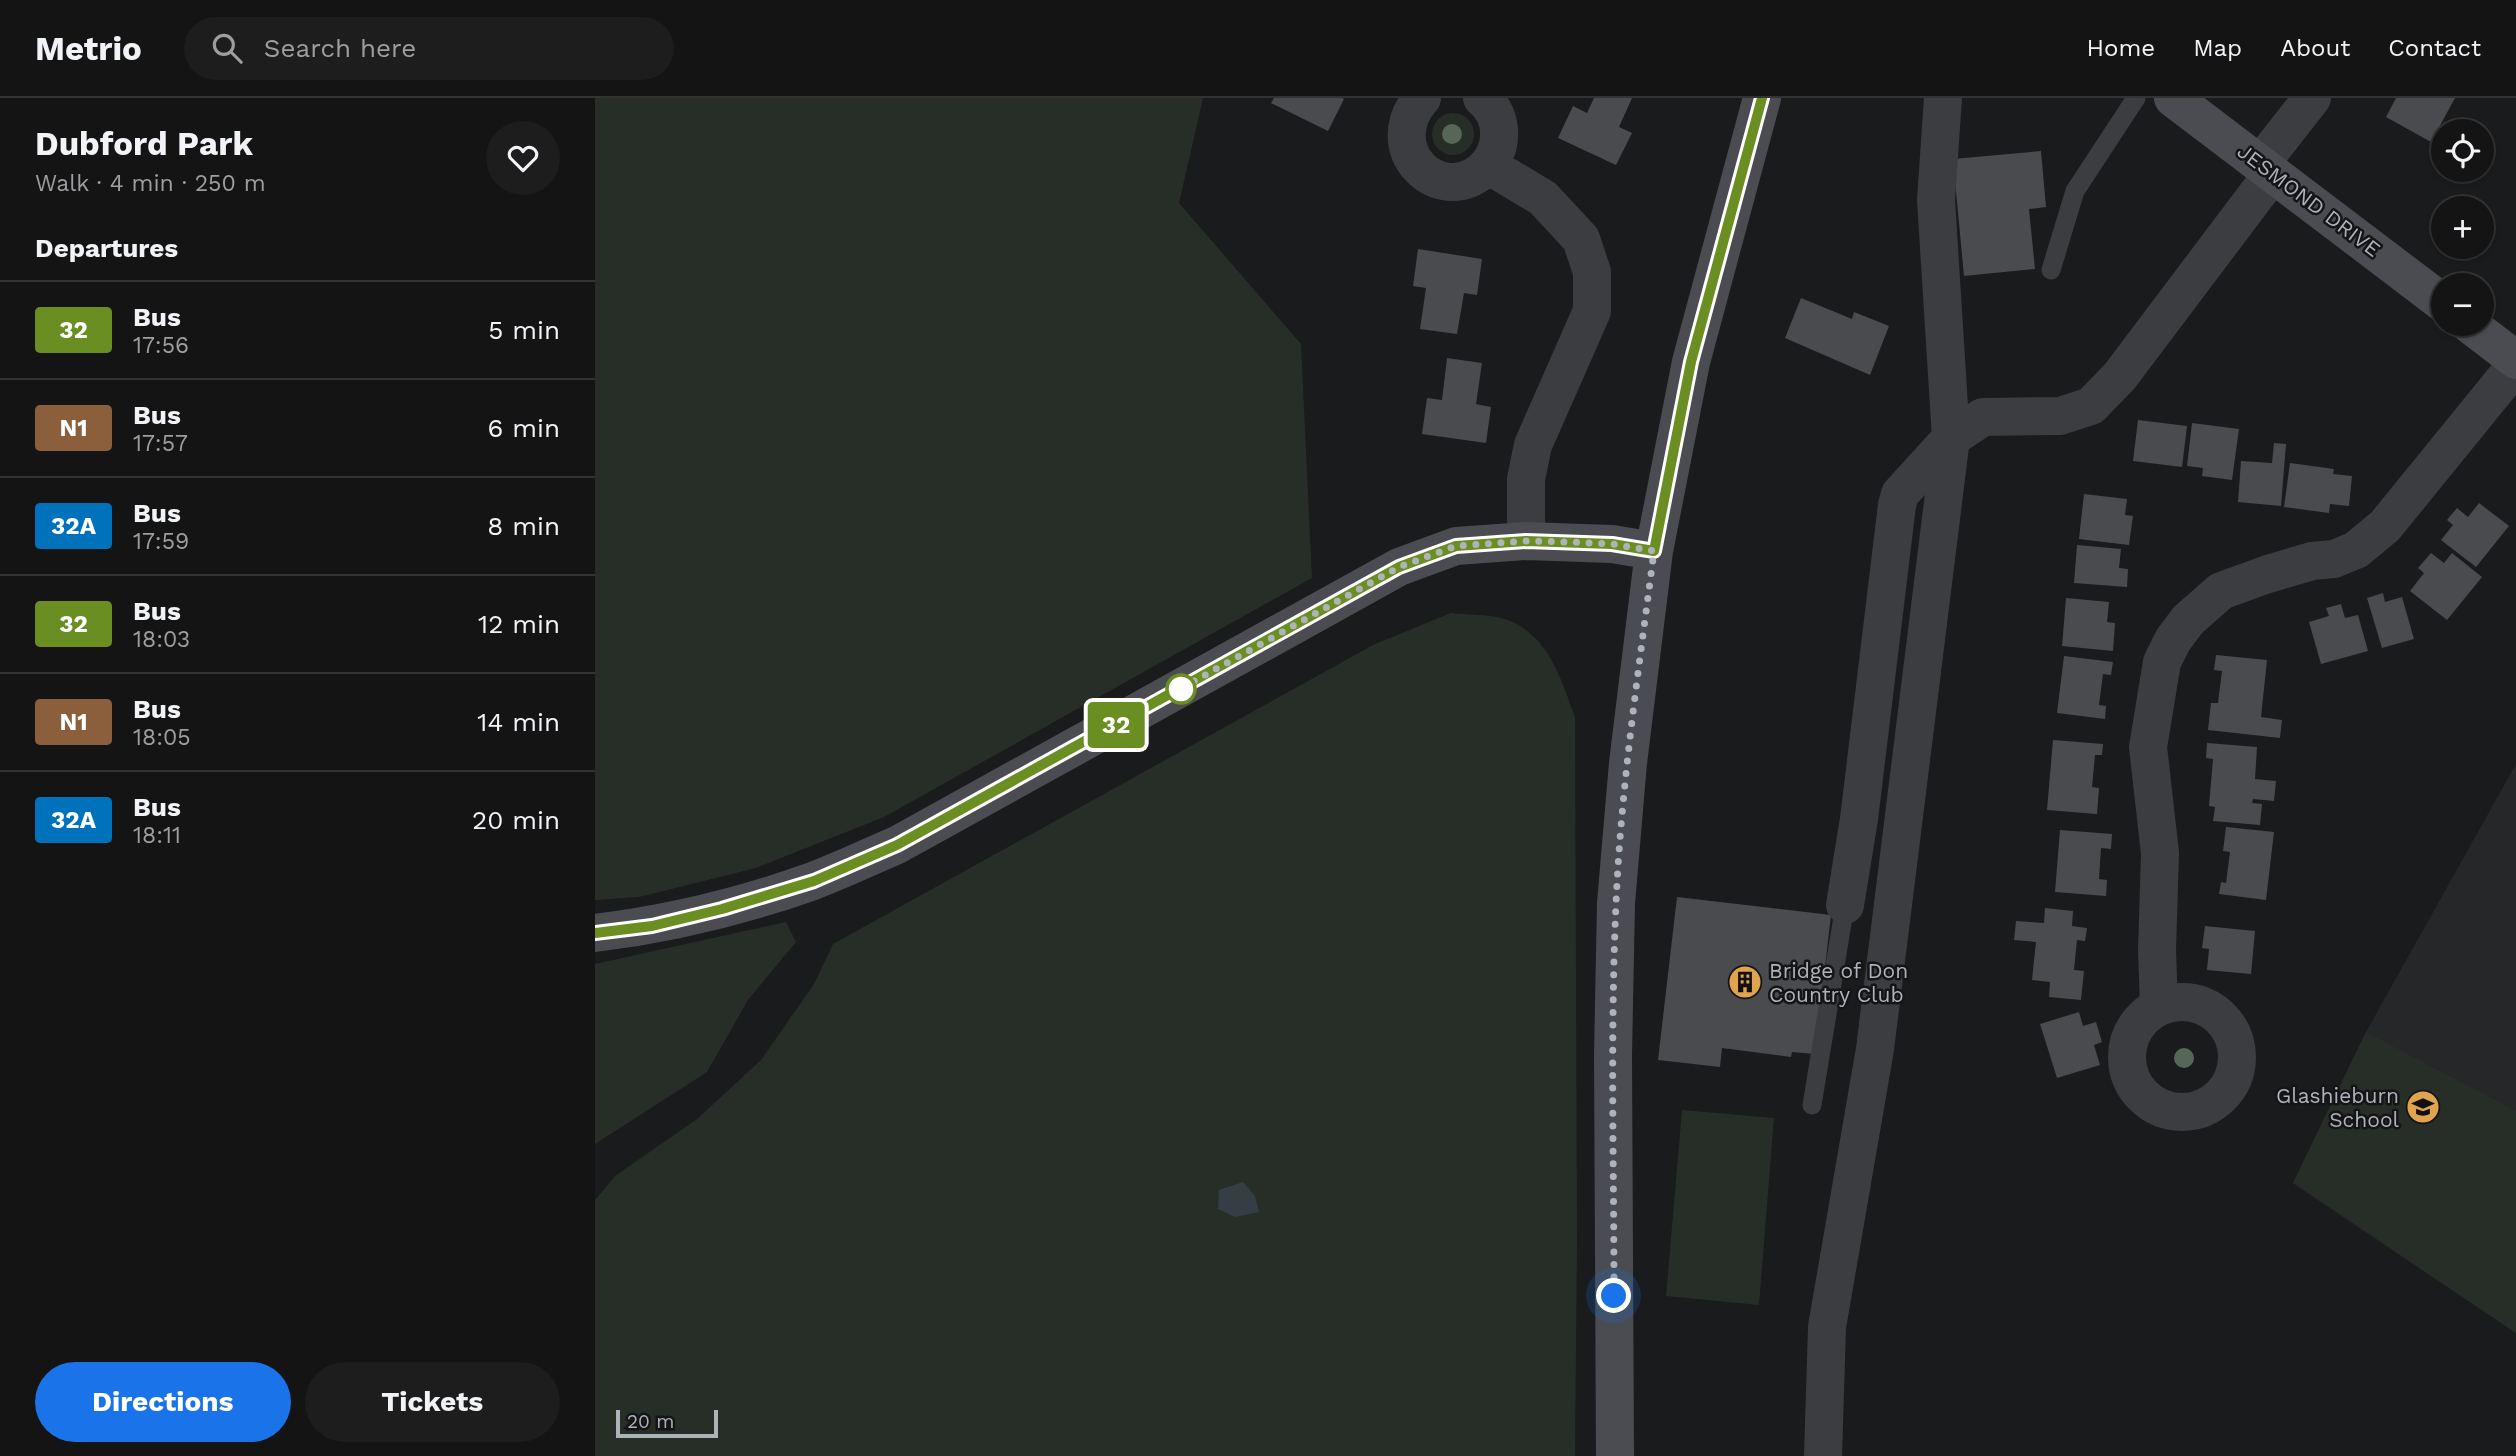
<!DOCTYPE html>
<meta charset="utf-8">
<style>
:root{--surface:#141415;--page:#1d1d1e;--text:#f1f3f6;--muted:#9d9ea0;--line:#333334;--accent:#1a73e8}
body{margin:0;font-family:"Work Sans",sans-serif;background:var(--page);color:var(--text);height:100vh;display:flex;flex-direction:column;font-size:26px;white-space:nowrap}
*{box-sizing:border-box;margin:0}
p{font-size:23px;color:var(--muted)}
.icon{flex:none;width:38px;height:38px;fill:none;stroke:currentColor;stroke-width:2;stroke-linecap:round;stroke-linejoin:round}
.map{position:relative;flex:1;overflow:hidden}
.sheet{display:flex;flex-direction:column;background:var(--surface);width:595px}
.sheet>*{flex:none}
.badge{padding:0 14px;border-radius:5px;font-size:24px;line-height:46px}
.fabs{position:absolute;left:1836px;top:21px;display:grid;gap:14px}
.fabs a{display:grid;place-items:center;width:63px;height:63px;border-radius:50%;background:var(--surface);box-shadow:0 2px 5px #0004,0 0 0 2px var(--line);font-size:35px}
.scale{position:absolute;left:21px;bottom:18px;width:102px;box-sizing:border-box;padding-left:7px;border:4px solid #aeb3ba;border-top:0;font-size:19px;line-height:24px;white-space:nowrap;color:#aeb3ba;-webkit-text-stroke:5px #151517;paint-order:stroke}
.you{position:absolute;width:35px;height:35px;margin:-18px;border:5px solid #fff;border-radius:50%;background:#1a73e8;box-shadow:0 0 0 10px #1a73e833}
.map>.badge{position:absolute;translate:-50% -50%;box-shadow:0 0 0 4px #fff}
h2{padding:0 35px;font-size:26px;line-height:63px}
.round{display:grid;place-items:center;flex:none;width:74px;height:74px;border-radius:37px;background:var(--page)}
.head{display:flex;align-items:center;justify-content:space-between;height:119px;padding:0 35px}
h1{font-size:33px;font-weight:700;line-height:52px}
.cta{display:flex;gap:14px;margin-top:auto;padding:14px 35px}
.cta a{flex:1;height:80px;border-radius:42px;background:var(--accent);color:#fff;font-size:28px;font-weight:700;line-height:80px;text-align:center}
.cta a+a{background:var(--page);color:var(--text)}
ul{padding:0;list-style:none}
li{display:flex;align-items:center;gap:21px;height:98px;padding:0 35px;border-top:2px solid var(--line)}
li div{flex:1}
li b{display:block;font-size:26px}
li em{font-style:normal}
li .badge{min-width:77px;font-weight:700;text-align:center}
header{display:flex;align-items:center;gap:42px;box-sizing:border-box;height:98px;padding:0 35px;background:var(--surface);border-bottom:2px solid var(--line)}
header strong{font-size:33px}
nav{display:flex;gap:38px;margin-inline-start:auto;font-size:24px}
.search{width:490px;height:63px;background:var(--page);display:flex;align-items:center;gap:18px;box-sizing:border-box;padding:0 24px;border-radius:38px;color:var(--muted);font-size:26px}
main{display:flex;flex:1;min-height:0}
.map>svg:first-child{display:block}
.built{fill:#262729}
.green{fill:#272e27}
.water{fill:#353e44}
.building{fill:#4a4b4e}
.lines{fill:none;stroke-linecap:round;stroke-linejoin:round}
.lane{stroke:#3c3d41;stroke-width:19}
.street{stroke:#3c3d41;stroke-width:38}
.secondary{stroke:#4a4c51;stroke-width:38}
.tree{fill:#566657}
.line-casing{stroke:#fff;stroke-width:16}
.line{stroke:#6b8e23;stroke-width:10}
.walk{stroke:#aeb3ba;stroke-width:7;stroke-dasharray:0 12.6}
.stop-dot{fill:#fff;stroke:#6b8e23;stroke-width:3.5}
.labels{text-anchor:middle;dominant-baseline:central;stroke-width:5;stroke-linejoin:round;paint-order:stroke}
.street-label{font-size:21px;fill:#aeb3ba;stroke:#151517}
.poi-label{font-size:21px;fill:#aeb3ba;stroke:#151517;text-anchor:start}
</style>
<header>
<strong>Metrio</strong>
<div class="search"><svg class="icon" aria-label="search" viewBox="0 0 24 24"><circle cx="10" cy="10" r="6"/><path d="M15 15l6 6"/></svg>Search here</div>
<nav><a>Home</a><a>Map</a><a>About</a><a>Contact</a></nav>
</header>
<main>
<section class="sheet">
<div class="head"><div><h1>Dubford Park</h1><p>Walk · 4 min · 250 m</p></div><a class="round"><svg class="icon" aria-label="heart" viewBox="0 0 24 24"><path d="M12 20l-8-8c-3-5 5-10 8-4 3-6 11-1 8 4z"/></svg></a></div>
<h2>Departures</h2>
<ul>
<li><span class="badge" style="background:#6b8e23;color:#fff">32</span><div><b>Bus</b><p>17:56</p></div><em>5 min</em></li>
<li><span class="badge" style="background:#8b5e3c;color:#fff">N1</span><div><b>Bus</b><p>17:57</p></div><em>6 min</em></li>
<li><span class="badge" style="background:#0072bc;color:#fff">32A</span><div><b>Bus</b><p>17:59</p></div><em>8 min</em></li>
<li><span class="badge" style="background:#6b8e23;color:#fff">32</span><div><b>Bus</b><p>18:03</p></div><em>12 min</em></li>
<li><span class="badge" style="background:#8b5e3c;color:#fff">N1</span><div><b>Bus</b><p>18:05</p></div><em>14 min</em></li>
<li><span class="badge" style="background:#0072bc;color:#fff">32A</span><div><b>Bus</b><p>18:11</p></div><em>20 min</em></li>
</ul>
<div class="cta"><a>Directions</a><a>Tickets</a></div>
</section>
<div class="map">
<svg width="1921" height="1358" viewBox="0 0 1921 1358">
<rect width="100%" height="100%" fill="#1a1b1c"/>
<path class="built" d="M 1921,666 L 1921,1235 L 1698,1085 L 1771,934 Z"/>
<path class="green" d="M 0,0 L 608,0 L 584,105 L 706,246 L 717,480 L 289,719 L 161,770 L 44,799 L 0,802 Z
M837 36a21 21 0 1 1 42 0a21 21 0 1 1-42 0Z
M 856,515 C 873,517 894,516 910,521 C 953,535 966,581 980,619 L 982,1143 L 980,1358 L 0,1358 L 0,1102 L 20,1078 L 102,1021 L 166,962 L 219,886 L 238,846 L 780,546 Z
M 191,824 L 201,844 L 153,902 L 112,974 L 0,1046 L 0,866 Z
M 1771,934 L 1921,1013 L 1921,1235 L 1698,1085 Z
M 1087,1012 L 1179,1020 L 1164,1207 L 1071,1198 Z"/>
<path class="water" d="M 648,1084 L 660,1098 L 664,1114 L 640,1119 L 623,1111 L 624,1092 Z"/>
<path class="building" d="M 679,0 L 747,0 L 749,1 L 733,33 L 676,5 Z
M 999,0 L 1037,0 L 1024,29 L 1037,35 L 1021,67 L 963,40 L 978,8 L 992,15 Z
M 1801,0 L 1860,0 L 1836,44 L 1791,19 Z
M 1446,53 L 1451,109 L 1434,111 L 1440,171 L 1369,178 L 1358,61 Z
M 823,151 L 887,161 L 882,197 L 869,195 L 862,236 L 825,231 L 831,190 L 818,188 Z
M 1206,200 L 1257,221 L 1259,214 L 1294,228 L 1275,277 L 1190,240 Z
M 852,260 L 887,265 L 881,306 L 896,309 L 891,345 L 827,336 L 832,300 L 847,302 Z
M 1543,322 L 1592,328 L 1587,369 L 1538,363 Z
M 1597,325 L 1644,331 L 1637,382 L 1607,378 L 1608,370 L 1592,368 Z
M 1679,345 L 1691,346 L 1686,408 L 1643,404 L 1646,363 L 1677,365 Z
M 1695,365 L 1739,371 L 1738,376 L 1757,378 L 1754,408 L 1735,406 L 1734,415 L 1689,409 Z
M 1489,396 L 1532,401 L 1530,417 L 1538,418 L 1534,447 L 1484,441 Z
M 1884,405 L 1914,428 L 1881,469 L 1846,442 L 1858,427 L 1852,422 L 1862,410 L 1873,419 Z
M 1482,447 L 1526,451 L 1524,470 L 1533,471 L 1532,489 L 1479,485 Z
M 1836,455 L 1849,465 L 1857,455 L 1887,479 L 1852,522 L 1815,493 L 1829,475 L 1823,470 Z
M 1788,495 L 1790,504 L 1807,499 L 1819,541 L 1787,550 L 1772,500 Z
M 1471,500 L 1514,504 L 1512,524 L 1520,525 L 1518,553 L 1467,548 Z
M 1746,506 L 1750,520 L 1763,517 L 1773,553 L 1726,566 L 1714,524 L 1734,518 L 1731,510 Z
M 1621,557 L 1672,562 L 1666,619 L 1687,622 L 1685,640 L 1613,632 L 1616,605 L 1623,605 L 1627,573 L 1619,572 Z
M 1469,558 L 1518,564 L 1516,577 L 1508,576 L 1504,607 L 1511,608 L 1510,621 L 1462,615 Z
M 1458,642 L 1508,646 L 1507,657 L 1500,657 L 1497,689 L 1504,690 L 1502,716 L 1452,712 Z
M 1612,645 L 1662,649 L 1660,681 L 1681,683 L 1679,703 L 1658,701 L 1657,705 L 1667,706 L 1665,727 L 1618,723 L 1620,709 L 1614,708 L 1618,661 L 1611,660 Z
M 1631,729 L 1679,734 L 1671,802 L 1624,796 L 1626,784 L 1631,785 L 1635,754 L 1628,753 Z
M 1465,732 L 1517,736 L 1516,751 L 1506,750 L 1504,781 L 1512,782 L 1511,798 L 1460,794 Z
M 1082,799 L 1236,817 L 1220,956 L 1197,954 L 1196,959 L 1127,950 L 1125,969 L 1063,962 Z
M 1450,810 L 1478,813 L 1477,828 L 1492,830 L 1490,843 L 1482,842 L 1479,872 L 1489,873 L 1486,902 L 1454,899 L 1455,884 L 1437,882 L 1441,844 L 1419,842 L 1421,823 L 1449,825 Z
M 1610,828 L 1660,833 L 1656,876 L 1612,872 L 1614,851 L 1607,850 Z
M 1484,914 L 1488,928 L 1501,924 L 1507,944 L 1499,947 L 1505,967 L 1462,980 L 1445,926 Z"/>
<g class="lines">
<path class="lane" d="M 1456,172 L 1480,93 L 1541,0
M 1217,1007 L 1250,807"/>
<path class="street" d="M 827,0 C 783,50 843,110 888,72 C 897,64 904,51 904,38 C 905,24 899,9 887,0
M 1666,65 L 1717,0
M 893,67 L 948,100 L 986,141 L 997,174 L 997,213 L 938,347 L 931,381 L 931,443
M 1250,807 L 1264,721 L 1302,407 L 1305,396 L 1356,340 L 1388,319 L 1465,318 L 1496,308 L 1525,278 L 1678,75
M1532 959a55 55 0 1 1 110 0a55 55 0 1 1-110 0Z
M 1564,909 L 1562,852 L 1565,755 L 1553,649 L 1567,564 L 1578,542 L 1593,522 L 1626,493 L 1673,476 L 1717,463 L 1739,461 L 1761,452 L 1790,428 L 1921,267
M 1228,1358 L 1232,1229 L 1280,951 L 1356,340 L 1341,102 L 1348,0"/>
<path class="secondary" d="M 1578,0 L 1848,205
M 1874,226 L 1921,262
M 0,835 C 74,826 148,808 218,783 C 247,772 274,759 302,747 L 804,469 L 861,448 L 931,443 L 1017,446 L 1059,453
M 1020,1358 L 1018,957 L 1021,805 L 1033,665 L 1059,453 L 1096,264 L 1167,0"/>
</g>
<g class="tree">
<circle cx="857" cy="36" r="10"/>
<circle cx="1589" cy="960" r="10"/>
</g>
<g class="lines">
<defs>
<path id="line" d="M 0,835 L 57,828 L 127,811 L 219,783 L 302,747 L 804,469 L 861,448 L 931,443 L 1017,446 L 1059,453 L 1096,264 L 1167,0"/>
</defs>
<use href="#line" class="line-casing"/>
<use href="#line" class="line"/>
<path class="walk" d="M 586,591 L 576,596 L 804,469 L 861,448 L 931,443 L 974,444 L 1017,446 L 1059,453 C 1044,570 1026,688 1021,806 C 1015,937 1019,1068 1019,1198"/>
</g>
<defs>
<symbol id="building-disc" viewBox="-11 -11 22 22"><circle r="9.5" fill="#e1a44e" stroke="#151517"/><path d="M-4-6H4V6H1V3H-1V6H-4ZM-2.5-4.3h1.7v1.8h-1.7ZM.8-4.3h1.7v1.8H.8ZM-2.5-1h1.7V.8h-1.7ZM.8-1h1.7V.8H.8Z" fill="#111"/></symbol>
<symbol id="school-disc" viewBox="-11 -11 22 22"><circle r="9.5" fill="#e1a44e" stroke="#151517"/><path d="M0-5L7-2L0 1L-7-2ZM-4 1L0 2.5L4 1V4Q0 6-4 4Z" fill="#111"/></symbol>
</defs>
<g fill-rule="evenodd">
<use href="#building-disc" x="1131" y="865" width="38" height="38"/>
<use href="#school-disc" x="1809" y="990" width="38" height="38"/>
</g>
<circle class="stop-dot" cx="586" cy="591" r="14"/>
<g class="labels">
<g class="street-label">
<text transform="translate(1714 102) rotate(37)">JESMOND DRIVE</text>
</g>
<g class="poi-label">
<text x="1174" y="872">Bridge of Don<tspan x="1174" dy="24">Country Club</tspan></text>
<text x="1804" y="997" text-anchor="end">Glashieburn<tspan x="1804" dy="24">School</tspan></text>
</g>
</g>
</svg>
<div class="fabs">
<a><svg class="icon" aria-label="locate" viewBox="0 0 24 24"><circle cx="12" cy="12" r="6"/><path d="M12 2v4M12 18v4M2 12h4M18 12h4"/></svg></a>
<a>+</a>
<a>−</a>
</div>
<div class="scale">20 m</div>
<div class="you" style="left:1019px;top:1198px"></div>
<b class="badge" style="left:521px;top:627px;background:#6b8e23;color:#fff">32</b>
</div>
</main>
